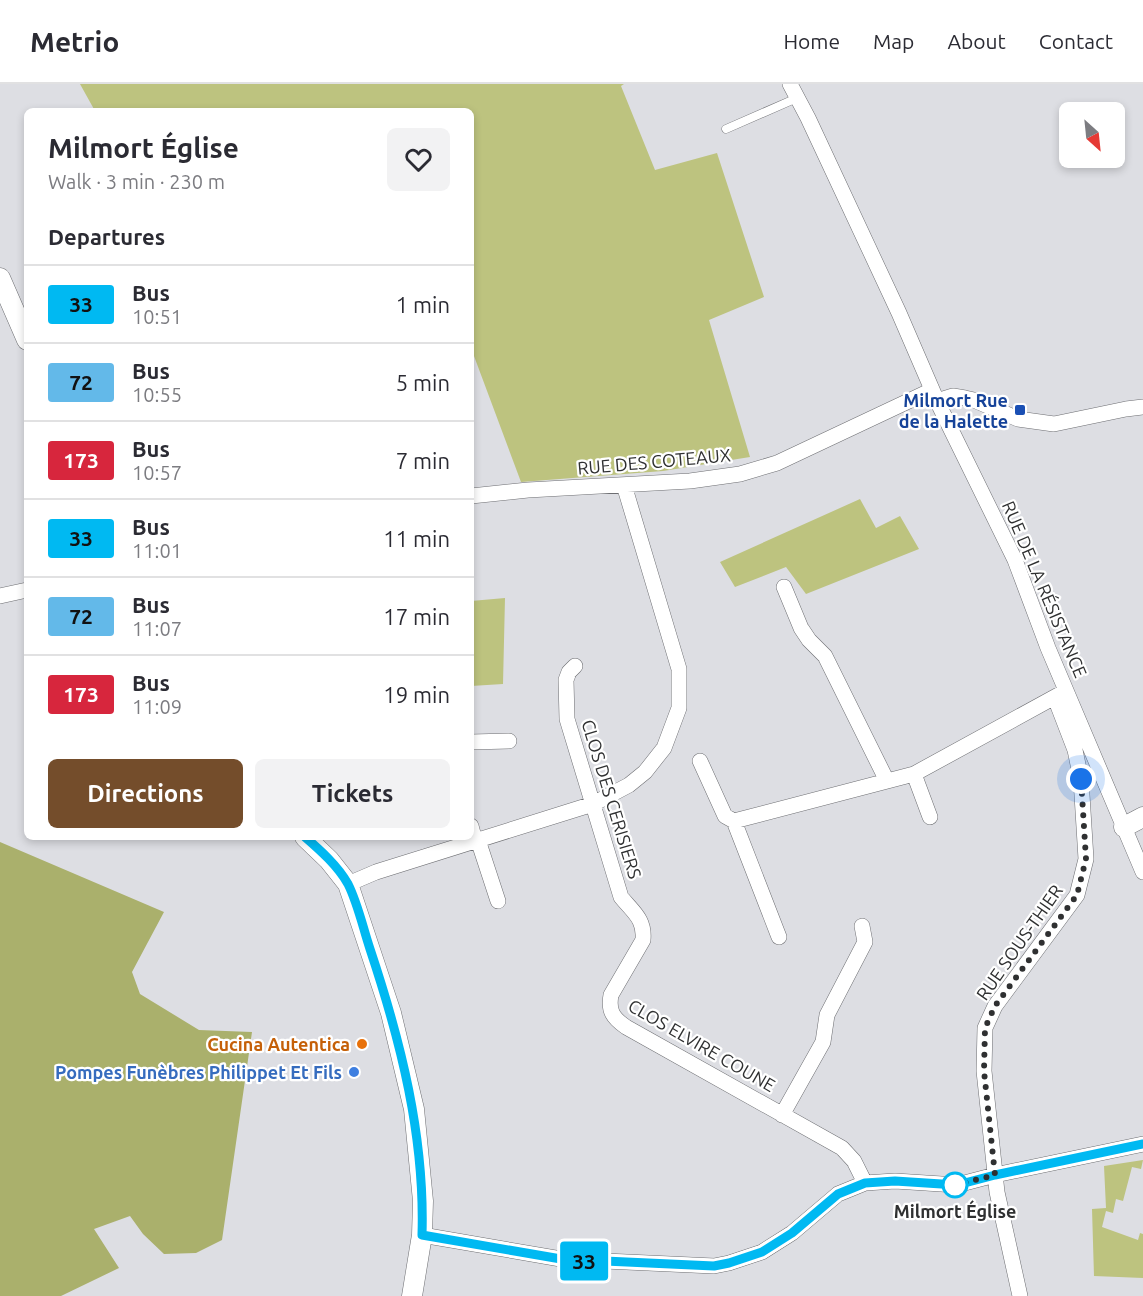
<!DOCTYPE html>
<meta charset="utf-8">
<style>
:root{--surface:#fff;--page:#f2f2f3;--text:#2b2b33;--muted:#7c7c81;--line:#e1e1e2;--accent:#744d2b}
body{margin:0;font-family:Ubuntu,sans-serif;background:var(--page);color:var(--text);height:100vh;display:flex;flex-direction:column;font-size:22px;white-space:nowrap}
*{box-sizing:border-box;margin:0}
p{font-size:20px;color:var(--muted)}
.icon{flex:none;width:33px;height:33px;fill:none;stroke:currentColor;stroke-width:2;stroke-linecap:round;stroke-linejoin:round}
.map{position:relative;flex:1;overflow:hidden}
.side{position:absolute;left:24px;top:24px;width:450px;height:732px;display:flex;flex-direction:column;background:var(--surface);border-radius:9px;box-shadow:0 3px 9px #0003}
.side>*{flex:none}
.badge{padding:0 12px;border-radius:4px;font-size:21px;line-height:39px}
.needle{width:39px;rotate:153deg}
.tools{position:absolute;left:1059px;top:18px;display:grid;gap:12px}
.tools a{display:grid;place-items:center;width:66px;height:66px;border-radius:9px;background:var(--surface);box-shadow:0 3px 9px #0003;font-size:30px}
.you{position:absolute;width:30px;height:30px;margin:-15px;border:4px solid #fff;border-radius:50%;background:#1a73e8;box-shadow:0 0 0 9px #1a73e833}
.map>.badge{position:absolute;translate:-50% -50%;box-shadow:0 0 0 3px #fff}
h2{padding:0 24px;font-size:22px;line-height:54px}
.round{display:grid;place-items:center;flex:none;width:63px;height:63px;border-radius:9px;background:var(--page)}
.summary{display:flex;align-items:center;justify-content:space-between;height:102px;padding:0 24px}
h1{font-size:28px;font-weight:700;line-height:45px}
.button{display:flex;gap:12px;margin-top:auto;padding:12px 24px}
.button a{flex:1;height:69px;border-radius:9px;background:var(--accent);color:#fff;font-size:24px;font-weight:700;line-height:69px;text-align:center}
.button a+a{background:var(--page);color:var(--text)}
ul{padding:0;list-style:none}
li{display:flex;align-items:center;gap:18px;height:78px;padding:0 24px;border-top:2px solid var(--line)}
li div{flex:1}
li b{display:block;font-size:22px}
li em{font-style:normal}
li .badge{min-width:66px;font-weight:700;text-align:center}
header{display:flex;align-items:center;gap:36px;box-sizing:border-box;height:84px;padding:0 30px;background:var(--surface);border-bottom:2px solid var(--line)}
header strong{font-size:28px}
nav{display:flex;gap:33px;margin-inline-start:auto;font-size:21px}
.map>svg:first-child{display:block}
.green{fill:#bdc37f}
.forest{fill:#aab06c}
.lines{fill:none;stroke-linecap:round;stroke-linejoin:round}
.service-casing{stroke:#6d6e72;stroke-width:9}
.minor-casing{stroke:#6d6e72;stroke-width:16}
.tertiary-casing{stroke:#6d6e72;stroke-width:21}
.service{stroke:#fff;stroke-width:8}
.minor{stroke:#fff;stroke-width:15}
.tertiary{stroke:#fff;stroke-width:20}
.line-casing{stroke:#fff;stroke-width:14}
.line{stroke:#00b9f2;stroke-width:9}
.walk{stroke:#2f3031;stroke-width:6;stroke-dasharray:0 10.8}
.transit-dot{fill:#1a4fb4;stroke:#fff;stroke-width:2}
.food-dot{fill:#e8710a;stroke:#fff;stroke-width:2}
.shop-dot{fill:#3f7fe0;stroke:#fff;stroke-width:2}
.stop-dot{fill:#fff;stroke:#00b9f2;stroke-width:3}
.labels{text-anchor:middle;dominant-baseline:central;stroke-width:4.5;stroke-linejoin:round;paint-order:stroke}
.transit-label{font-size:18px;font-weight:bold;fill:#164399;stroke:#fff;text-anchor:end}
.street-label{font-size:18px;fill:#2f3031;stroke:#fff}
.food-label{font-size:18px;font-weight:bold;fill:#c56008;stroke:#fff;text-anchor:end}
.shop-label{font-size:18px;font-weight:bold;fill:#366cbe;stroke:#fff;text-anchor:end}
.stop-label{font-size:18px;font-weight:bold;fill:#2f3031;stroke:#fff}
</style>
<header>
<strong>Metrio</strong>
<nav><a>Home</a><a>Map</a><a>About</a><a>Contact</a></nav>
</header>
<div class="map">
<svg width="1143" height="1212" viewBox="0 0 1143 1212">
<rect width="100%" height="100%" fill="#dddee3"/>
<path class="green" d="M 80,0 L 624,0 L 621,2 L 655,86 L 717,69 L 764,213 L 709,236 L 750,373 L 663,387 L 521,398 L 471,264 L 471,27 L 95,27 Z
M 860,415 L 876,444 L 900,432 L 919,465 L 806,510 L 786,483 L 735,503 L 720,478 Z
M 505,514 L 503,600 L 471,602 L 471,517 Z
M 1143,1076 L 1141,1085 L 1132,1083 L 1123,1117 L 1116,1115 L 1113,1129 L 1106,1127 L 1102,1143 L 1138,1156 L 1140,1149 L 1143,1150 L 1143,1194 L 1094,1192 L 1092,1125 L 1106,1124 L 1104,1082 Z"/>
<path class="forest" d="M 0,758 L 164,828 L 132,888 L 140,910 L 199,946 L 252,948 L 222,1156 L 196,1169 L 164,1170 L 143,1150 L 130,1132 L 94,1145 L 119,1184 L 61,1212 L 0,1212 Z"/>
<g class="lines">
<defs>
<path id="service" d="M 726,45 L 797,14"/>
<path id="minor" d="M 790,0 L 808,34 L 899,229 L 937,317 L 1015,476 L 1048,564 L 1143,788
M 937,317 L 953,312 L 965,314 L 974,316 L 1018,335 L 1054,340 L 1126,325 L 1143,323
M 471,412 L 528,406 L 690,397 L 740,390 L 777,379 L 932,306
M 784,503 L 801,544 L 809,556 L 825,572 L 887,697
M 0,512 L 27,506
M 575,582 L 569,588 L 566,596 L 567,635 L 621,813 C 633,828 645,835 643,856 L 611,911 C 608,927 613,934 626,943 L 842,1064 L 854,1077 L 865,1099
M 471,658 L 509,657
M 700,677 L 725,732 L 734,737 L 779,853
M 914,690 L 930,733
M 734,737 L 914,690 L 1062,609
M 471,742 L 475,757
M 478,756 L 498,817
M 348,800 L 376,788 L 593,720 L 629,701 L 645,688 L 664,664 L 679,624 L 679,585 L 624,401
M 782,1031 L 823,958 L 827,931 L 865,858 L 862,842
M 422,1151 L 561,1175 L 714,1182 L 729,1179 L 762,1168 L 792,1149 L 838,1110 L 865,1099 L 895,1097 L 957,1101 L 995,1091 L 1143,1060
M 1020,1212 L 997,1108 L 984,987 L 985,944 L 995,922 L 1077,811 L 1086,775 L 1081,695 L 1075,666 L 1055,614"/>
<path id="tertiary" d="M 0,194 L 27,256
M 1124,743 L 1143,733
M 305,753 L 329,776 L 348,800 L 391,929 L 414,1025 L 423,1117 L 422,1151 L 412,1212"/>
</defs>
<use href="#service" class="service-casing"/>
<use href="#minor" class="minor-casing"/>
<use href="#tertiary" class="tertiary-casing"/>
<use href="#service" class="service"/>
<use href="#minor" class="minor"/>
<use href="#tertiary" class="tertiary"/>
</g>
<g class="lines">
<defs>
<path id="line" d="M 305,753 C 320,766 338,782 348,800 C 358,820 363,844 370,865 C 401,958 425,1053 422,1151 L 561,1175 L 714,1182 L 729,1179 L 762,1168 L 792,1149 L 838,1110 L 865,1099 L 895,1097 L 957,1101 L 995,1091 L 1143,1060"/>
</defs>
<use href="#line" class="line-casing"/>
<use href="#line" class="line"/>
<path class="walk" d="M 955,1101 L 995,1091 L 984,987 L 985,944 L 995,922 L 1077,811 L 1086,775 L 1081,695"/>
</g>
<rect class="transit-dot" x="1014" y="320" width="12" height="12" rx="3"/>
<circle class="food-dot" cx="362" cy="960" r="6"/>
<circle class="shop-dot" cx="354" cy="988" r="6"/>
<circle class="stop-dot" cx="955" cy="1101" r="12"/>
<g class="labels">
<g class="transit-label">
<text x="1008" y="316">Milmort Rue<tspan x="1008" dy="21">de la Halette</tspan></text>
</g>
<g class="street-label">
<text transform="translate(654 377) rotate(-5)">RUE DES COTEAUX</text>
<text transform="translate(1045 505) rotate(67)">RUE DE LA RÉSISTANCE</text>
<text transform="translate(612 715) rotate(73)">CLOS DES CERISIERS</text>
<text transform="translate(1019 858) rotate(-55)">RUE SOUS-THIER</text>
<text transform="translate(702 961) rotate(30)">CLOS ELVIRE COUNE</text>
</g>
<g class="food-label">
<text x="350" y="960">Cucina Autentica</text>
</g>
<g class="shop-label">
<text x="342" y="988">Pompes Funèbres Philippet Et Fils</text>
</g>
<g class="stop-label">
<text x="955" y="1127">Milmort Église</text>
</g>
</g>
</svg>
<div class="tools">
<a><svg class="needle" viewBox="-14 -14 28 28"><path d="M0-13l5 13h-10z" fill="#e53935"/><path d="M0 13l5-13h-10z" fill="#7c7c81"/></svg></a>
</div>
<div class="you" style="left:1081px;top:695px"></div>
<b class="badge" style="left:584px;top:1177px;background:#00b9f2;color:#111">33</b>
<section class="side">
<div class="summary"><div><h1>Milmort Église</h1><p>Walk · 3 min · 230 m</p></div><a class="round"><svg class="icon" aria-label="heart" viewBox="0 0 24 24"><path d="M12 20l-8-8c-3-5 5-10 8-4 3-6 11-1 8 4z"/></svg></a></div>
<h2>Departures</h2>
<ul>
<li><span class="badge" style="background:#00b9f2;color:#111">33</span><div><b>Bus</b><p>10:51</p></div><em>1 min</em></li>
<li><span class="badge" style="background:#63b9e9;color:#111">72</span><div><b>Bus</b><p>10:55</p></div><em>5 min</em></li>
<li><span class="badge" style="background:#d7263d;color:#fff">173</span><div><b>Bus</b><p>10:57</p></div><em>7 min</em></li>
<li><span class="badge" style="background:#00b9f2;color:#111">33</span><div><b>Bus</b><p>11:01</p></div><em>11 min</em></li>
<li><span class="badge" style="background:#63b9e9;color:#111">72</span><div><b>Bus</b><p>11:07</p></div><em>17 min</em></li>
<li><span class="badge" style="background:#d7263d;color:#fff">173</span><div><b>Bus</b><p>11:09</p></div><em>19 min</em></li>
</ul>
<div class="button"><a>Directions</a><a>Tickets</a></div>
</section>
</div>
